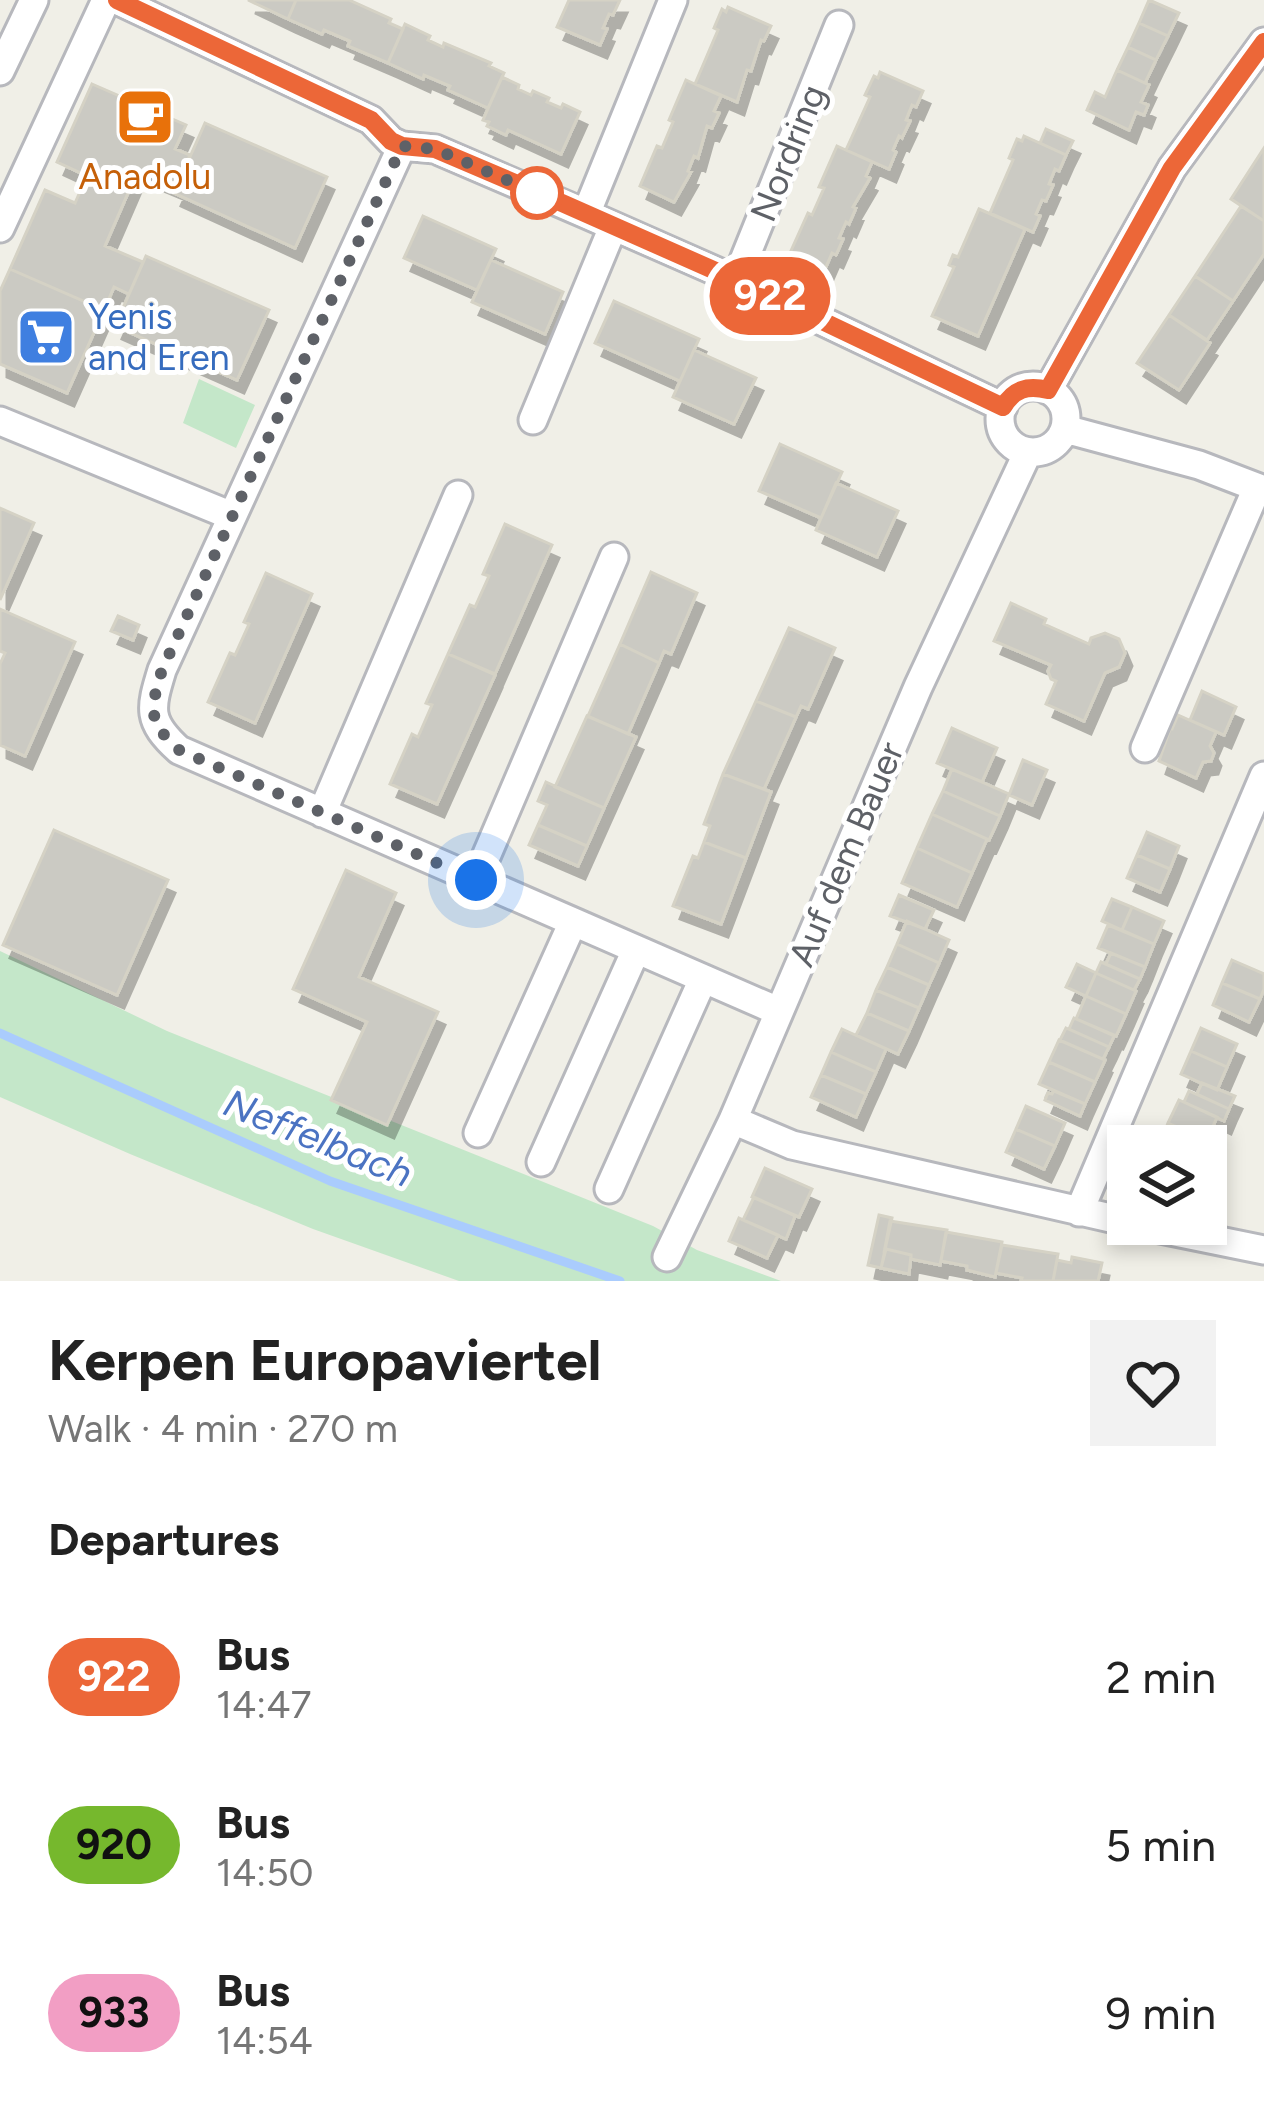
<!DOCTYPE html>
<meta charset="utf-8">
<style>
:root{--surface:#fff;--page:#f2f2f2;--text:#222;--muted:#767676}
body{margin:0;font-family:Figtree,sans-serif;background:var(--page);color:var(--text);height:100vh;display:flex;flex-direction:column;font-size:45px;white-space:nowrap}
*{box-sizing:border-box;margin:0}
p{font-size:39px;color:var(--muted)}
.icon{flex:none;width:66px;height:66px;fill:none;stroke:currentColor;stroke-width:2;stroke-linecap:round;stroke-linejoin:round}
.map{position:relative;height:1281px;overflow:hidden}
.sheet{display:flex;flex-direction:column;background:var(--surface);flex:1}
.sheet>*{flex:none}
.badge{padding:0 24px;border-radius:39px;font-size:42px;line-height:78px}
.buttons{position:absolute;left:1107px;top:1125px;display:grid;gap:24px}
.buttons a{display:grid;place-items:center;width:120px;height:120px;border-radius:0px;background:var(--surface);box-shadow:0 6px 18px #0003;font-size:60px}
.you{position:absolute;width:60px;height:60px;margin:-30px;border:9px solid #fff;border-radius:50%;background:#1a73e8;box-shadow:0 0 0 18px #1a73e833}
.map>.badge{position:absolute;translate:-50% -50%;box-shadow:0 0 0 6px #fff}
h2{padding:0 48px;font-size:45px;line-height:108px}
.round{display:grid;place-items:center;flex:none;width:126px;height:126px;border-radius:0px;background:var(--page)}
.head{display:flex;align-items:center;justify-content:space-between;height:204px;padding:0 48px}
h1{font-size:57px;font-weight:700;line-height:90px}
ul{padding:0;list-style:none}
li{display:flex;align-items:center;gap:36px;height:168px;padding:0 48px}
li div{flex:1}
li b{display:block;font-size:45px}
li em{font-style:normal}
li .badge{min-width:132px;font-weight:700;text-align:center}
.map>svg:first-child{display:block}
.green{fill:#c4e7c9}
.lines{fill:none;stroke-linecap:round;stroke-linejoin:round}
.stream{stroke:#aaccfd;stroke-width:9}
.building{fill:#cbcac3;stroke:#d5d2c5;stroke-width:3;filter:url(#shadow)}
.minor-casing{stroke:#b7b8bd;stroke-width:33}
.minor{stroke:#fff;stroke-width:27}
.line-casing{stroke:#fff;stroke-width:27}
.line{stroke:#ec6738;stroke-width:18}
.walk{stroke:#5e6167;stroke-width:12;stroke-dasharray:0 21.6}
.stop-dot{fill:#fff;stroke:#ec6738;stroke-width:6}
.labels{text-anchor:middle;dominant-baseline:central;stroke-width:10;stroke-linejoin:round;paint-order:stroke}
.street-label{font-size:36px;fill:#5e6167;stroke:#fff}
.food-label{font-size:36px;fill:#c56008;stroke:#fff}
.shop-label{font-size:36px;fill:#366cbe;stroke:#fff;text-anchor:start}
.water-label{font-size:39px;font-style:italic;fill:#4b73c2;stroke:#fff}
</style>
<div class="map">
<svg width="1264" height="1281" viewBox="0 0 1264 1281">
<defs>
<filter id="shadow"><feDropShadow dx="7" dy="13" stdDeviation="0" flood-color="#0004"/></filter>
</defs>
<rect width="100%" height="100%" fill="#f0efe7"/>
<path class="green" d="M 199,379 L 255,405 L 236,448 L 183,423 Z
M 0,951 L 167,1031 L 653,1226 L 697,1250 L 781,1281 L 459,1281 L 313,1229 L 130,1154 L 0,1097 Z"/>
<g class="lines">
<path class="stream" d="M 0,1033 L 330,1181 L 620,1281"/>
</g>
<path class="building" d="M 248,0 L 296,0 L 288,19 Z
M 296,0 L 349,0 L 391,19 L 389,23 L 403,29 L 388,63 L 348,46 L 350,41 L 324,30 L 322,34 L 288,19 Z
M 569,0 L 620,0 L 613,15 L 609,14 L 603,28 L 607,29 L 600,45 L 557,27 Z
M 1149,0 L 1179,13 L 1168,36 L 1139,23 Z
M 728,7 L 771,26 L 764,41 L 761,40 L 751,71 L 747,70 L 737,102 L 695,84 L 718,30 L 714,28 L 722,9 L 726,12 Z
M 1139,23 L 1168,36 L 1156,60 L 1128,47 Z
M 405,24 L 430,36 L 428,40 L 443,47 L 444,43 L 491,63 L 489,66 L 504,73 L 488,108 L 448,90 L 450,86 L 424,75 L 423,79 L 388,63 Z
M 1128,47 L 1156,60 L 1145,83 L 1117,70 Z
M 1117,70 L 1149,85 L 1141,102 L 1148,105 L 1144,115 L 1136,112 L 1129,130 L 1087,110 L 1095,92 L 1105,97 Z
M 880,72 L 923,91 L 916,107 L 912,105 L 906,120 L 910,121 L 902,138 L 899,136 L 893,150 L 896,152 L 889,169 L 846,150 L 870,97 L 865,95 L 874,76 L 878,78 Z
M 502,77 L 519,85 L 518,89 L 531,95 L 533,91 L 549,98 L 547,102 L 561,108 L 563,104 L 580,112 L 561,154 L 508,130 L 506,135 L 487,126 L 489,122 L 483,120 Z
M 686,80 L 721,96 L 714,111 L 719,113 L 712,128 L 707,126 L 698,158 L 694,156 L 688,171 L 691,172 L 674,202 L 640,186 L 657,146 L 662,148 L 673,122 L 669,120 Z
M 92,84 L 186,125 L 175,149 L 190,155 L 176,186 L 138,170 L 105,246 L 143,262 L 129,294 L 114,287 L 104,310 L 10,269 L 45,190 L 75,203 L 87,176 L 57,162 Z
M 205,123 L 327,177 L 295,248 L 174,193 Z
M 1046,129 L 1073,141 L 1066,155 L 1040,143 Z
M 1024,136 L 1066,155 L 1059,171 L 1055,169 L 1049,184 L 1053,185 L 1046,201 L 1042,200 L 1036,214 L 1040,216 L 1033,232 L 990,213 L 1013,160 L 1009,158 L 1017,139 L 1022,141 Z
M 837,146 L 872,162 L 866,176 L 870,178 L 853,207 L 856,208 L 849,224 L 846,222 L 839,238 L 843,239 L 836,255 L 832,253 L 825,269 L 790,253 L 808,213 L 812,215 L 824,188 L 819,187 Z
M 1264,148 L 1264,221 L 1231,199 Z
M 1241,206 L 1264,221 L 1264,254 L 1233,301 L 1195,276 Z
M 979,209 L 1025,229 L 978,336 L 932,316 L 954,267 L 949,265 L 953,255 L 958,257 Z
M 423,216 L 496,249 L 477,290 L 404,258 Z
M 146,256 L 269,310 L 237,380 L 115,326 Z
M 491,260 L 563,292 L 545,334 L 472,302 Z
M 10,269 L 104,310 L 67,393 L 0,364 L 0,291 Z
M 1195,276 L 1233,301 L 1207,340 L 1169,315 Z
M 614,301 L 699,339 L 680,381 L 595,343 Z
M 1169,315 L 1210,343 L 1179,390 L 1137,363 Z
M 694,350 L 756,378 L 734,424 L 673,397 Z
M 780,444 L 842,472 L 821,518 L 759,491 Z
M 836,483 L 898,511 L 877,557 L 816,530 Z
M 0,508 L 34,523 L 0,600 Z
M 505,524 L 552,545 L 495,674 L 448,654 L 470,605 L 475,607 L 489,576 L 483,574 Z
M 651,572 L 697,593 L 671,654 L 664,651 L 659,663 L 620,644 Z
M 266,573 L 312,594 L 255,723 L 208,702 L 230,653 L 235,655 L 249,624 L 244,622 Z
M 1011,603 L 1046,619 L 1044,624 L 1089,644 L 1091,638 L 1105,633 L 1119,639 L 1125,653 L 1119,667 L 1105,673 L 1084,721 L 1046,704 L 1056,681 L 1051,679 L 1048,671 L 1051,665 L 994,641 Z
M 0,609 L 75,642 L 25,756 L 0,745 L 0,664 L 5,653 L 0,651 Z
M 118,616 L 139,625 L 133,640 L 111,631 Z
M 789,628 L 835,648 L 808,709 L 801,706 L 796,717 L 756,701 Z
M 620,644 L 659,663 L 628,734 L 588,716 Z
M 448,654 L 495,675 L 437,804 L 390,784 L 412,734 L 418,737 L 432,705 L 426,703 Z
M 1202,691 L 1236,707 L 1224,735 L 1190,720 Z
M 756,701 L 796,717 L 764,789 L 723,774 Z
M 1178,715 L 1216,732 L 1210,746 L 1214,753 L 1211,761 L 1203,762 L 1196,778 L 1159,761 L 1170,729 L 1172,729 Z
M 587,716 L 636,737 L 604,808 L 555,787 Z
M 952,728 L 997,748 L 982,782 L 937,763 Z
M 1023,760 L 1047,770 L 1032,805 L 1009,795 Z
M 952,769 L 1009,794 L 1000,816 L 943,791 Z
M 723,774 L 771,792 L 746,858 L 704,842 L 710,826 L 704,824 Z
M 546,782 L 604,808 L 587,846 L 538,825 L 547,805 L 538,801 Z
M 943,791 L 1000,816 L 989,840 L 932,814 Z
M 932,814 L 987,839 L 972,873 L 917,848 Z
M 538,825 L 587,846 L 578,866 L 529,845 Z
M 54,830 L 168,880 L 117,995 L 3,945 Z
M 1147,832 L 1179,846 L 1170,869 L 1137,855 Z
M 704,842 L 746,858 L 721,924 L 673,906 L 693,856 L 698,858 Z
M 917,848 L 972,873 L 957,907 L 902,883 Z
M 1137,855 L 1170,869 L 1160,892 L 1127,878 Z
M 346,870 L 396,893 L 359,977 L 438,1012 L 387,1125 L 331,1100 L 367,1022 L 293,989 Z
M 899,895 L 934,910 L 925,929 L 890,916 Z
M 1112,899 L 1132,907 L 1122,930 L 1102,921 Z
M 1132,907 L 1164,921 L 1154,944 L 1122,930 Z
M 907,921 L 949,940 L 939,963 L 897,944 Z
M 1108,925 L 1154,944 L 1145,967 L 1098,948 Z
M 897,944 L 939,963 L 929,985 L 887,967 Z
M 1111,953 L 1145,967 L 1140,979 L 1106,964 Z
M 1232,960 L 1264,974 L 1264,989 L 1260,999 L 1222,983 Z
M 1101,962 L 1140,979 L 1134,990 L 1096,973 Z
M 1077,964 L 1096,973 L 1086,996 L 1066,987 Z
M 887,967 L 929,985 L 919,1008 L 876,990 Z
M 1096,973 L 1136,991 L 1126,1014 L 1086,996 Z
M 1222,983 L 1260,999 L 1249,1022 L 1213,1005 Z
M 876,990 L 919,1008 L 909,1031 L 867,1013 Z
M 1086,996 L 1126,1014 L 1116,1036 L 1076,1019 Z
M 867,1013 L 909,1031 L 898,1054 L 856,1035 Z
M 1074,1018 L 1114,1036 L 1109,1047 L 1069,1029 Z
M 1066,1028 L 1109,1047 L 1103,1059 L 1060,1040 Z
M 1201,1028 L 1237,1044 L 1227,1067 L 1191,1051 Z
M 842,1029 L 886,1049 L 876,1072 L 831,1052 Z
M 1059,1040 L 1105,1060 L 1095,1082 L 1049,1062 Z
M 1191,1051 L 1227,1067 L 1217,1090 L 1181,1074 Z
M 831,1052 L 876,1072 L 866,1094 L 821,1075 Z
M 1049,1062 L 1095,1082 L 1085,1104 L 1039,1084 Z
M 821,1075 L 866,1094 L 856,1117 L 811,1097 Z
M 1202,1083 L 1235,1096 L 1229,1109 L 1197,1094 Z
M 1054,1091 L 1085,1104 L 1080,1116 L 1045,1100 L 1048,1093 L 1052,1094 Z
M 1189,1091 L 1229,1109 L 1224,1121 L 1184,1102 Z
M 1179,1100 L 1217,1117 L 1207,1140 L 1168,1123 Z
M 1026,1106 L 1065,1123 L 1055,1146 L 1016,1129 Z
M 1168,1123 L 1207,1140 L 1204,1146 L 1159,1146 Z
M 1016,1129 L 1055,1146 L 1044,1169 L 1006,1152 Z
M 765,1168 L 812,1189 L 799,1217 L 752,1197 Z
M 754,1197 L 795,1216 L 786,1239 L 743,1220 Z
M 879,1215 L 892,1218 L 881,1268 L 868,1265 Z
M 739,1218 L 778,1235 L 767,1258 L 729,1241 Z
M 890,1221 L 947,1230 L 940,1265 L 911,1259 L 911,1255 L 886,1249 L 884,1253 Z
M 946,1232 L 1002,1242 L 995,1277 L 967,1270 L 967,1266 L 941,1261 Z
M 1002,1245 L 1058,1254 L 1053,1281 L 1021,1281 L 1022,1278 L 996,1273 Z
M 886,1249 L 911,1255 L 909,1274 L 881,1268 Z
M 1072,1257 L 1102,1263 L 1098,1281 L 1053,1281 L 1057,1260 L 1071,1263 Z"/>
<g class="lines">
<defs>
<path id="minor" d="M 117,0 L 371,120 L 391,141 L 402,146 L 435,149 L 586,214 L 736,280 L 1003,407
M 0,71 L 34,0
M 402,146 L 162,670 C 150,709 147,721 179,750 L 778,1011
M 586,214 L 673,0
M 0,228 L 106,0
M 736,280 L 839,25
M1000 419a33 33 0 1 1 66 0a33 33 0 1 1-66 0Z
M 1048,390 L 1172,168 L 1264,42
M 533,420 L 613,227
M 0,421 L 232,516
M 1065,429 L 1199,465 L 1264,490
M 1145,748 L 1257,488
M 322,813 L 458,495
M 476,880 L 614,557
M 733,1120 L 792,1145 L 1128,1222
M 478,1133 L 573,922
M 541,1162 L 636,950
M 609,1189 L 703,979
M 1079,1212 L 1264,776
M 1136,1224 L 1264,1250
M 667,1257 L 733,1120 L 918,687 L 1028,452"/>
</defs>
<use href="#minor" class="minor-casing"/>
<use href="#minor" class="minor"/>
</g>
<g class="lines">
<defs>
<path id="line" d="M 117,0 L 371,120 L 391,141 L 402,146 L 435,149 L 562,203 L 736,280 L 1003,407 C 1014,389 1027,385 1048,390 L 1172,168 L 1264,42"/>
</defs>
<use href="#line" class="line-casing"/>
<use href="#line" class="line"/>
<path class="walk" d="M 476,880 L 179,750 C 147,721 150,710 162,670 L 402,146 L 435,149 L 537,193"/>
</g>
<defs>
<symbol id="cafe-square" viewBox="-11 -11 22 22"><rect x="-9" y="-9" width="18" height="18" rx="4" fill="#e8710a" stroke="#fff"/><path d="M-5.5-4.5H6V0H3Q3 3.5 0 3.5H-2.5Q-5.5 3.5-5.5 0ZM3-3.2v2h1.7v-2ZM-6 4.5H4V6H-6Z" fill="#fff"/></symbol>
<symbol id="supermarket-square" viewBox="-11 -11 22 22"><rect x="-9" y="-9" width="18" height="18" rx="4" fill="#3f7fe0" stroke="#fff"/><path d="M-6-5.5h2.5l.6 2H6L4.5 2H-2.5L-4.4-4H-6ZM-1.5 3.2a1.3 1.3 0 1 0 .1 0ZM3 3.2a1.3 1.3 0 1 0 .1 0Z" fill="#fff"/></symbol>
</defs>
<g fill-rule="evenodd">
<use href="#cafe-square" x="112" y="84" width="66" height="66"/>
<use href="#supermarket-square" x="13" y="304" width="66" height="66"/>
</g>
<circle class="stop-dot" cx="537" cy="193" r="24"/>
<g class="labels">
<g class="street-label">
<text transform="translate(788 153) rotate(-68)">Nordring</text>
<text transform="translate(846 854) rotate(-67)">Auf dem Bauer</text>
</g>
<g class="food-label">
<text x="145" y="176">Anadolu</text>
</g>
<g class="shop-label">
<text x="88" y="316">Yenis<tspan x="88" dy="41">and Eren</tspan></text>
</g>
<g class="water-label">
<text transform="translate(318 1138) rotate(22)">Neffelbach</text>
</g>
</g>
</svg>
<div class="buttons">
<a><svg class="icon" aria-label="layers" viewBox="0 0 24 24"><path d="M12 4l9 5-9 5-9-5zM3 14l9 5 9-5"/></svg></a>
</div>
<div class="you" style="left:476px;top:880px"></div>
<b class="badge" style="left:770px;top:296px;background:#ec6738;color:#fff">922</b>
</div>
<section class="sheet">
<div class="head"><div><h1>Kerpen Europaviertel</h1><p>Walk · 4 min · 270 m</p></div><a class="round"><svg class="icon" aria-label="heart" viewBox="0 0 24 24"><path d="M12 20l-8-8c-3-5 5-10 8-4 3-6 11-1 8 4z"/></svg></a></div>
<h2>Departures</h2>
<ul>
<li><span class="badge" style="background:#ec6738;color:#fff">922</span><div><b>Bus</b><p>14:47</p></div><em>2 min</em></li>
<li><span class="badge" style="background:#76b82d;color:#111">920</span><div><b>Bus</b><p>14:50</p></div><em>5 min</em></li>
<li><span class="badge" style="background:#f29ec4;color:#111">933</span><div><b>Bus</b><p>14:54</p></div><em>9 min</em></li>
</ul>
</section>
